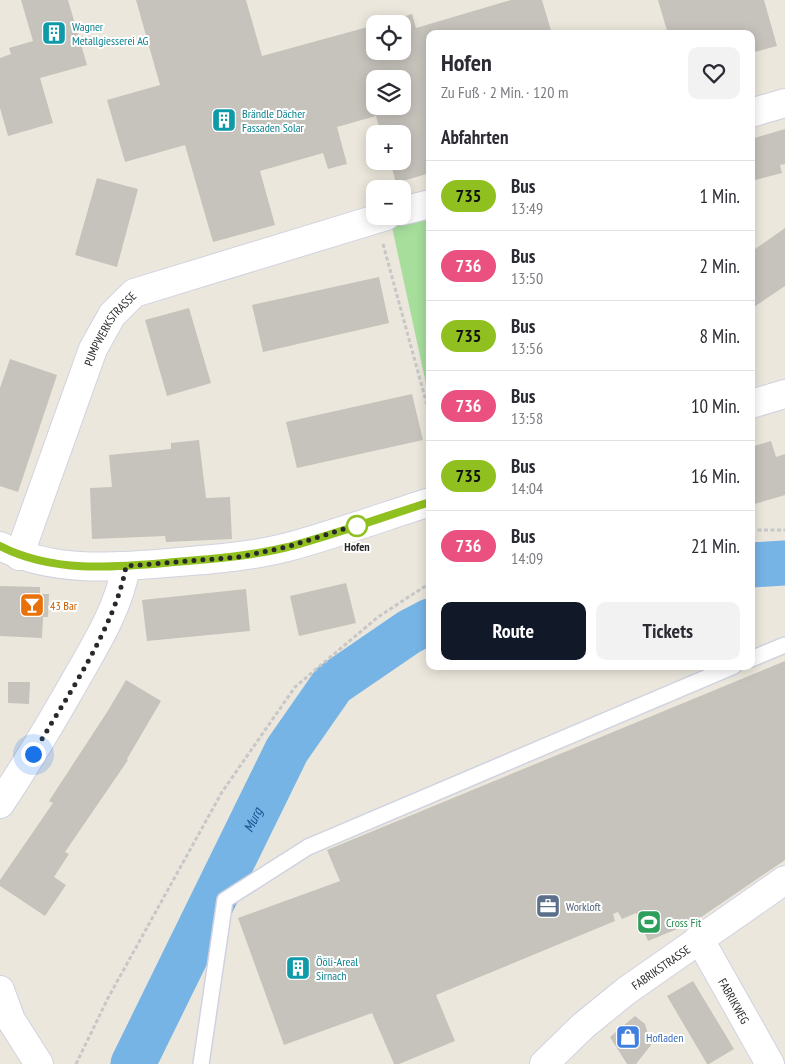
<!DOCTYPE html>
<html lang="de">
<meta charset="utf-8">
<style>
:root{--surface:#fff;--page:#f2f2f3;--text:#2b2b33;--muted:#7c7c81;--line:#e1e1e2;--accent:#111827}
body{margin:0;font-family:"PT Sans Narrow",sans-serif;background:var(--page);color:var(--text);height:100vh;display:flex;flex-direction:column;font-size:19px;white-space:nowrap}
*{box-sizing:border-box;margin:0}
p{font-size:16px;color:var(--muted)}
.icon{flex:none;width:28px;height:28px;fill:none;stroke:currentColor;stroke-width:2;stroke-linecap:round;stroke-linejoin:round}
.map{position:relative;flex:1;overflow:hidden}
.sheet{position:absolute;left:426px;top:30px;width:329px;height:640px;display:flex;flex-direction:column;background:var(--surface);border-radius:10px;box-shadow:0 2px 12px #0003}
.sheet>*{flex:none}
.badge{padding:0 10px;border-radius:16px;font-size:18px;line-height:32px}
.buttons{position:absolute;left:366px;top:15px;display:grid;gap:10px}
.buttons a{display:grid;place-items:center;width:45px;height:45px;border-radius:10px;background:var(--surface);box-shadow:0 2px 12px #0003;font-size:25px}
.you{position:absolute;width:25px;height:25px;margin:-12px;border:4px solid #fff;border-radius:50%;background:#1a73e8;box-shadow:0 0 0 8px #1a73e833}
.map>.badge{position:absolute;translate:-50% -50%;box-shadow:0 0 0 2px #fff}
h2{padding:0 15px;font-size:19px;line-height:45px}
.round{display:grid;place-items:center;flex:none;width:52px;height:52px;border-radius:10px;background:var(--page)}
.summary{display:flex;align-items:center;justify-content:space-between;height:85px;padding:0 15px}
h1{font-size:24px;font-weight:600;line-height:38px}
.primary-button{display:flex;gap:10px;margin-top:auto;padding:10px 15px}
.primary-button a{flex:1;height:58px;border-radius:10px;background:var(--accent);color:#fff;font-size:20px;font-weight:600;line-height:58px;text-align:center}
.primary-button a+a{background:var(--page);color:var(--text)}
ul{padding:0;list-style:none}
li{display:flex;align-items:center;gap:15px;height:70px;padding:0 15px;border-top:1px solid var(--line)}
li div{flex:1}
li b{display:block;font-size:19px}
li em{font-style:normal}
li .badge{min-width:55px;font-weight:700;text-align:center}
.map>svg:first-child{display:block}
.green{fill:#a7de9c}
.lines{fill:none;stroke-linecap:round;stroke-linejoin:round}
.river{stroke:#76b4e6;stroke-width:45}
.building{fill:#c6c3bc;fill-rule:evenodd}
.service-casing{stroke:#d1d2e1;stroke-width:18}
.minor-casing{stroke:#d1d2e1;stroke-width:30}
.tertiary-casing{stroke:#d1d2e1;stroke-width:30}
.path{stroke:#c7c7c7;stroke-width:3;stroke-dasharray:4 2.5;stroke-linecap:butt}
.service{stroke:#fff;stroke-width:15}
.minor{stroke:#fff;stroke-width:28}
.tertiary{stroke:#fff;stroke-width:28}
.line-casing{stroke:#fff;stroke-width:11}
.line{stroke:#90c01f;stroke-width:8}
.walk{stroke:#292929;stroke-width:5;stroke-dasharray:0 9}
.stop-dot{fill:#fff;stroke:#90c01f;stroke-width:2.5}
.labels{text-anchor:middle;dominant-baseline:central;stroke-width:4;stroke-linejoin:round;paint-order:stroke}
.culture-label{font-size:12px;fill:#0d838f;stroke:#fff;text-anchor:start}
.street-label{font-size:12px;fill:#292929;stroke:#fff}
.stop-label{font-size:12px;font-weight:bold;fill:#292929;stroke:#fff}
.food-label{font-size:12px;fill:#c56008;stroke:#fff;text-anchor:start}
.service-label{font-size:12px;fill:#4e5e75;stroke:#fff;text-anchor:start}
.leisure-label{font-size:12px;fill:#27864d;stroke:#fff;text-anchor:start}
.shop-label{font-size:12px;fill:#366cbe;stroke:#fff;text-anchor:start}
.water-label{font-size:14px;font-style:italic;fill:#165190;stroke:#fff}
</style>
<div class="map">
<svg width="785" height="1064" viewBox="0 0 785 1064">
<rect width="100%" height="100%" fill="#ebe7dc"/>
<path class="green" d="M 430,217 L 430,402 L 392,227 Z"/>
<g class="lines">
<g class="river">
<path d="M 751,565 L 785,563"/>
<path id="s1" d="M 133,1064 L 287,750 L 333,684 L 409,632 L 430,621"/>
</g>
</g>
<path class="building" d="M 21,0 L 68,0 L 87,65 L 40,78 L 53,123 L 8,136 L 0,108 L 0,58 L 11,54 L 9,48 L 33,41 Z
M 136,0 L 246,0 L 262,56 L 375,25 L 375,51 L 402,51 L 402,24 L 379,24 L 412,14 L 416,28 L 511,0 L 542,0 L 552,34 L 430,34 L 430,173 L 396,183 L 390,161 L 402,161 L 402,134 L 381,134 L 376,116 L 337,127 L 347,164 L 328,169 L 323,153 L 260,171 L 275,225 L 213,242 L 185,145 L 125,162 L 107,100 L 160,85 ZM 375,79 L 402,79 L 402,106 L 375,106 Z
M 658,0 L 764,0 L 777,46 L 751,53 L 751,34 L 668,34 Z
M 785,129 L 785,164 L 780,165 L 782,173 L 751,181 L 751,139 Z
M 97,178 L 138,189 L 117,267 L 75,255 Z
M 785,228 L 785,286 L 751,309 L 751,252 Z
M 379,277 L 389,323 L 263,352 L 252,305 Z
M 189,308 L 211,383 L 167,396 L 145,320 Z
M 10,359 L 57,375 L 18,492 L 0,486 L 0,388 Z
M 412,394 L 423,440 L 297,468 L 286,422 Z
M 199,440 L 206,498 L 230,497 L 232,539 L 166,542 L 165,536 L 92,539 L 90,488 L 112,487 L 109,455 L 171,449 L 171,443 Z
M 771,441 L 776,457 L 785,454 L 785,495 L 751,505 L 751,447 Z
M 346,583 L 356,623 L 299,636 L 290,596 Z
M 0,586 L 40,587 L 40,594 L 49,594 L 48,617 L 43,617 L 42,638 L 0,636 Z
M 246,589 L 250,631 L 147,641 L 142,600 Z
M 785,661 L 785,860 L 694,922 L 648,941 L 636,913 L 622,919 L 618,912 L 613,914 L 615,921 L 436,995 L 455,1041 L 399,1064 L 394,1064 L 372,1013 L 284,1045 L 238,918 L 340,881 L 327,850 Z
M 126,680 L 161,701 L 127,759 L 128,760 L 65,852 L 69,854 L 54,877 L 66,885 L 45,916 L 0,886 L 0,880 L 53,803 L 49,801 L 109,709 Z
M 8,682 L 30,682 L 29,704 L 8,703 Z
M 693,981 L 734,1049 L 709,1064 L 707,1064 L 667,996 Z
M 635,1016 L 645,1024 L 651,1045 L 636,1064 L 627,1064 L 610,1037 Z"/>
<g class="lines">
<defs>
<path id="service" d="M 751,659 L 785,645
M 201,1064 L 225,900 L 308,847 L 734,666"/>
<g id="minor">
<path d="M 751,113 L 785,103"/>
<path d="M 402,211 L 430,204"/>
<path id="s2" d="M 19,556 L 93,349 L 112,315 L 134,293 L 386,216"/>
<path d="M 0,804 C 27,764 51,723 75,681 C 96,644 119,608 126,566"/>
<path id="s3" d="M 699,938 L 770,1064"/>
<path d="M 0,990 L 11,1020 L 39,1064"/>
<path id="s4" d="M 544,1064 L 583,1026 L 626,991 L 785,880"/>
</g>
<path id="tertiary" d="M 751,404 L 785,394
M 0,546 C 55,574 120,567 179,562 C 216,559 253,556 288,547 C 336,534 383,517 430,502"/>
</defs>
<use href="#service" class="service-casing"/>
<use href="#minor" class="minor-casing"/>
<use href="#tertiary" class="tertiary-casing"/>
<path class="path" d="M 383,244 L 430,416
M 751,530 L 785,530
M 76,1064 L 108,998 L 222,792 L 295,687 L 378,617 L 430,583"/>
<use href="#service" class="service"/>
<use href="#minor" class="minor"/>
<use href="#tertiary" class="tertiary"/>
</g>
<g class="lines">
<defs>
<path id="line" d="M 0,546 C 54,574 117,567 175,562 C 213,559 251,556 288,547 C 336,534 383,517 430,502"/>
</defs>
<use href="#line" class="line-casing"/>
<use href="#line" class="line"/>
<path class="walk" d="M 33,754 C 64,701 116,626 126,566 L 239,557 L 287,547 L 360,524 L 357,526"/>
</g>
<defs>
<symbol id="building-square" viewBox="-11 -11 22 22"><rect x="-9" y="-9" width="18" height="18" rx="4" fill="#0f9aa8" stroke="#fff"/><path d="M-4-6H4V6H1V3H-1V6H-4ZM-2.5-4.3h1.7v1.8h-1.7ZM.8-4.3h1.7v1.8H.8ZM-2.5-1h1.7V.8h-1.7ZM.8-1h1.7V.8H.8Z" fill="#fff"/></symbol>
<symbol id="bar-square" viewBox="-11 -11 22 22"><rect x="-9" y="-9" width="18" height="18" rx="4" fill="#e8710a" stroke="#fff"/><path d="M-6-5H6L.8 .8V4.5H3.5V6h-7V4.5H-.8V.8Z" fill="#fff"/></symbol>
<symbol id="office-square" viewBox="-11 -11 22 22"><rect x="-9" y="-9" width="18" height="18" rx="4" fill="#5c6f8a" stroke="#fff"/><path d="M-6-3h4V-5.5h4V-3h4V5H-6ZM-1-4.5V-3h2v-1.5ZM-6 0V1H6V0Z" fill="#fff"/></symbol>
<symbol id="stadium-square" viewBox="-11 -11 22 22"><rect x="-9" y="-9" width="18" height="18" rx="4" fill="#2e9e5b" stroke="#fff"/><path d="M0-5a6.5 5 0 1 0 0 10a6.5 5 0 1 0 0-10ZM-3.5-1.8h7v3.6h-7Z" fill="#fff"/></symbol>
<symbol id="shop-square" viewBox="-11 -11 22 22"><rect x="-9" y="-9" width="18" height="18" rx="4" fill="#3f7fe0" stroke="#fff"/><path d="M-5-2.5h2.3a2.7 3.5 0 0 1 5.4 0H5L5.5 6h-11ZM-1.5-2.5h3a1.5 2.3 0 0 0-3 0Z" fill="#fff"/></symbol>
</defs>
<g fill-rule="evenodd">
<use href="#building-square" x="40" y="19" width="28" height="28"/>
<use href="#building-square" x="210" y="106" width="28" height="28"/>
<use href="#bar-square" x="18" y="591" width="28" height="28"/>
<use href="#office-square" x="534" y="892" width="28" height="28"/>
<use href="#stadium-square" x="635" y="908" width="28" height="28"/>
<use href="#building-square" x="284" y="954" width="28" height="28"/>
<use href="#shop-square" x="614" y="1023" width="28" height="28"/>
</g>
<circle class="stop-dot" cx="357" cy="526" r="10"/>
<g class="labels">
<g class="culture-label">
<text x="72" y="26">Wagner<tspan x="72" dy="14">Metallgiesserei AG</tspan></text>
<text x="242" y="113">Brändle Dächer<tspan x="242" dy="14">Fassaden Solar</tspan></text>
<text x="316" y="961">Ööli-Areal<tspan x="316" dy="14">Sirnach</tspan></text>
</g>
<g class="street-label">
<text stroke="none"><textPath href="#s2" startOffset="246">PUMPWERKSTRASSE</textPath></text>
<text stroke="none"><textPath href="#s4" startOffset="152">FABRIKSTRASSE</textPath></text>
<text stroke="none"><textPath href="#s3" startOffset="72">FABRIKWEG</textPath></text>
</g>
<g class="stop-label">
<text x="357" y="546">Hofen</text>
</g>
<g class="food-label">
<text x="50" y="605">43 Bar</text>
</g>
<g class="service-label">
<text x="566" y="906">Workloft</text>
</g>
<g class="leisure-label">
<text x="666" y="922">Cross Fit</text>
</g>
<g class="shop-label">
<text x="646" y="1037">Hofladen</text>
</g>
<g class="water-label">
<text stroke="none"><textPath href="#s1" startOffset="272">Murg</textPath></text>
</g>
</g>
</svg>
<div class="buttons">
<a><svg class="icon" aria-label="locate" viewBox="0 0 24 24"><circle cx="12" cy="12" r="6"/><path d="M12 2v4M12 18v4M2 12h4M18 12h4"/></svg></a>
<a><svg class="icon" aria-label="layers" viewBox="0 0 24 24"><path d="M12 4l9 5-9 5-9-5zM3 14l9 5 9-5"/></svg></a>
<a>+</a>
<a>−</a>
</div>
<div class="you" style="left:33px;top:754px"></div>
<section class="sheet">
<div class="summary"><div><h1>Hofen</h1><p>Zu Fuß · 2 Min. · 120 m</p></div><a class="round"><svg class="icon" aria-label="heart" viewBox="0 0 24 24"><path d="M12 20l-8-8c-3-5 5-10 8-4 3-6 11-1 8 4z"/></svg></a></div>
<h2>Abfahrten</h2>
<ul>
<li><span class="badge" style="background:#90c01f;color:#111">735</span><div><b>Bus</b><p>13:49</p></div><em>1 Min.</em></li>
<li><span class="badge" style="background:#ea5080;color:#fff">736</span><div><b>Bus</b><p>13:50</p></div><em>2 Min.</em></li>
<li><span class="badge" style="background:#90c01f;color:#111">735</span><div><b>Bus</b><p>13:56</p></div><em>8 Min.</em></li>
<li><span class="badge" style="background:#ea5080;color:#fff">736</span><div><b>Bus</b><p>13:58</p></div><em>10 Min.</em></li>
<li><span class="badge" style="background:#90c01f;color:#111">735</span><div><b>Bus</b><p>14:04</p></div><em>16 Min.</em></li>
<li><span class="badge" style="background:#ea5080;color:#fff">736</span><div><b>Bus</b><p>14:09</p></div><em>21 Min.</em></li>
</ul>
<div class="primary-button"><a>Route</a><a>Tickets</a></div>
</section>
</div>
